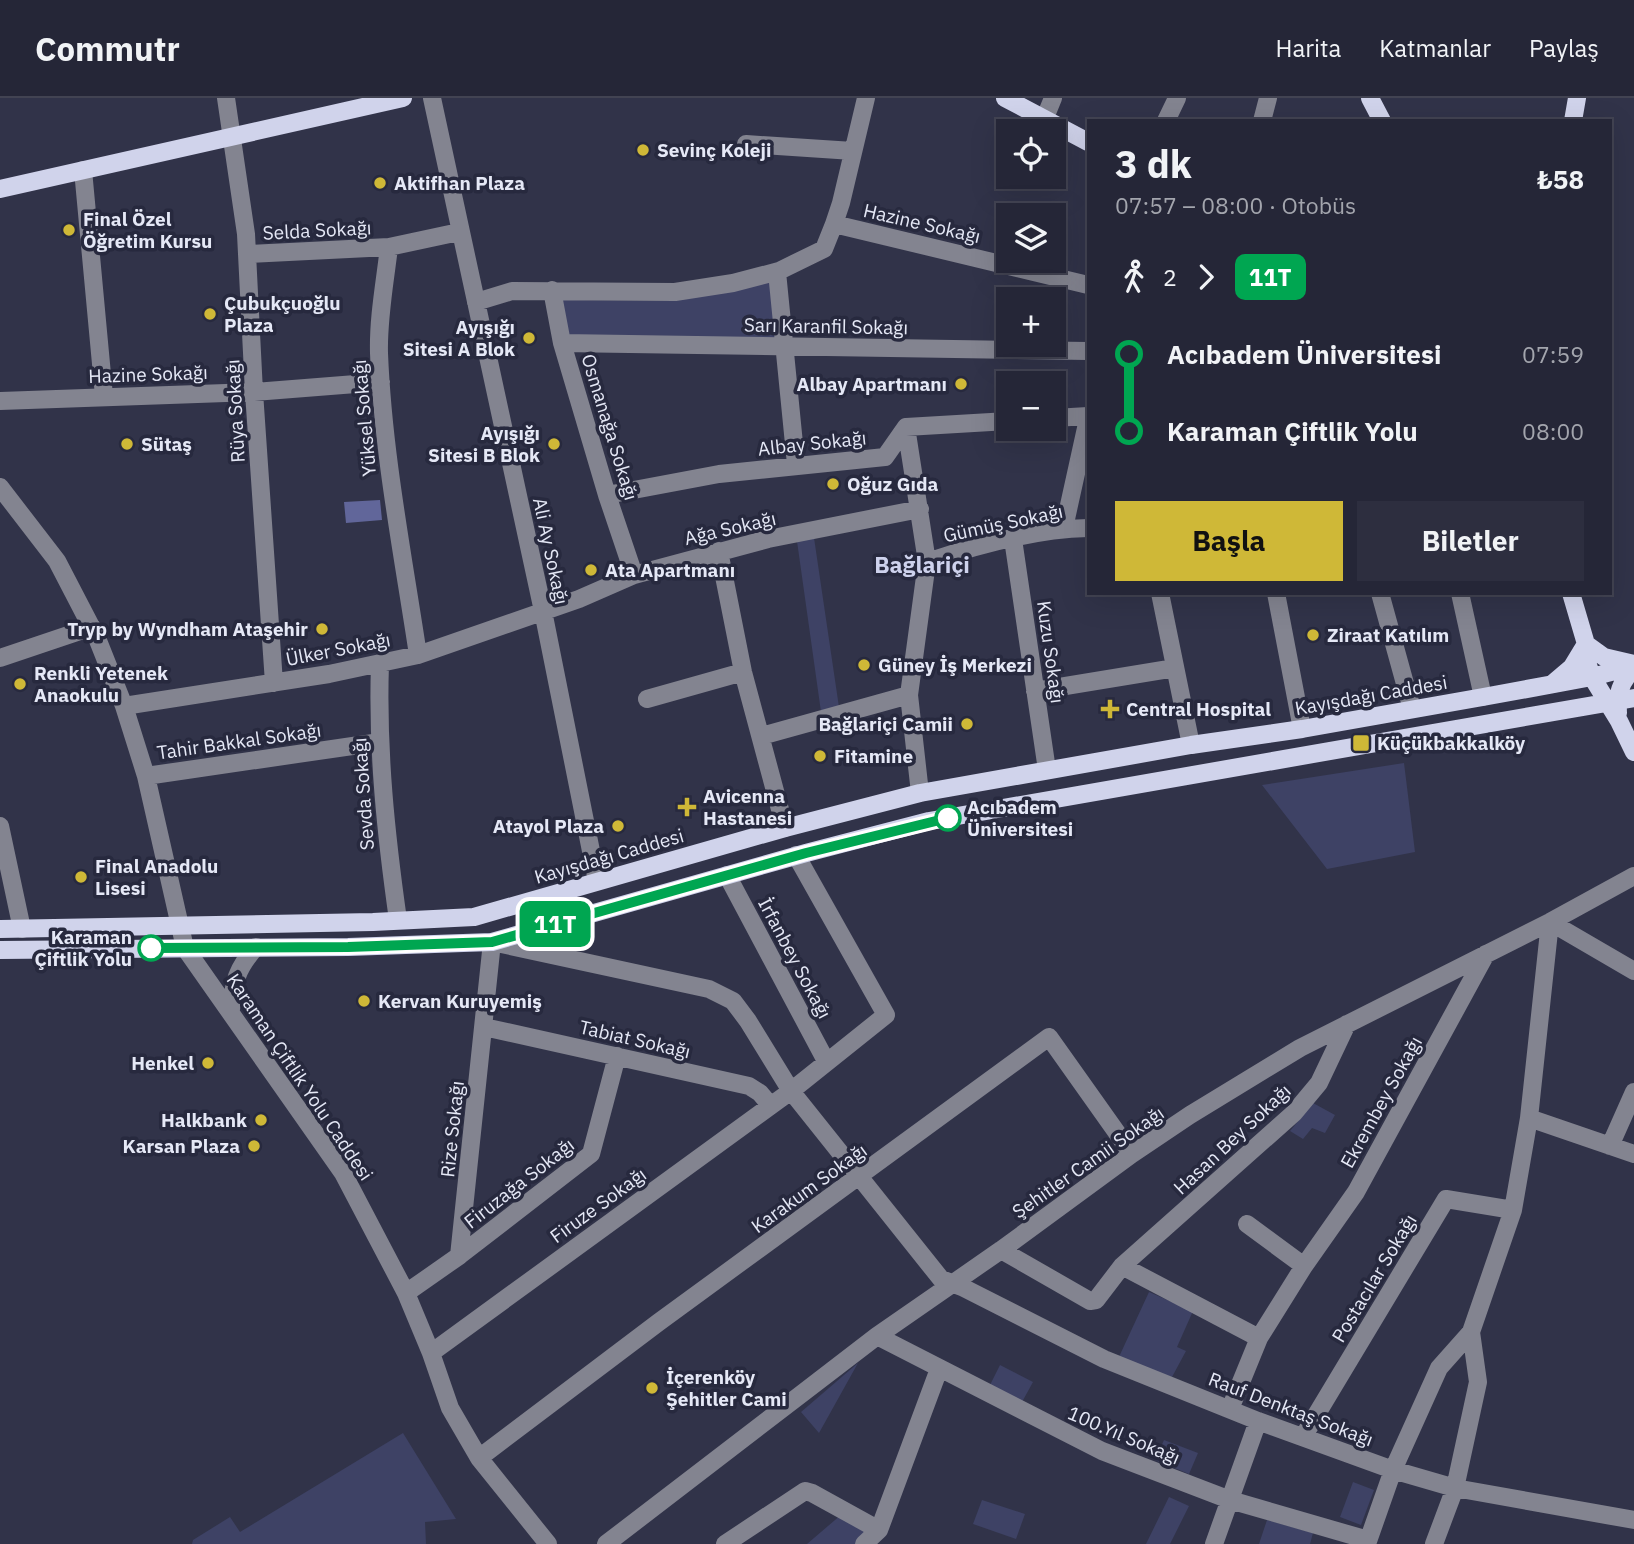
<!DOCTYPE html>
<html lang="tr">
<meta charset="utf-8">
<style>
:root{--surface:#252637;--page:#2d2e3f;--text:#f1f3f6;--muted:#a3a5ad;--line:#424352;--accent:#cfb837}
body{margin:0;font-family:"IBM Plex Sans",sans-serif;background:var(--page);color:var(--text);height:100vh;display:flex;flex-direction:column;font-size:26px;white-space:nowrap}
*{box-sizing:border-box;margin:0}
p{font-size:23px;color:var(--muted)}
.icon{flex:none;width:38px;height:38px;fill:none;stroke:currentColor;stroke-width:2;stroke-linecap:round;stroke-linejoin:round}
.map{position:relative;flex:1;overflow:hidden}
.sheet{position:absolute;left:1087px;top:21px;width:525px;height:476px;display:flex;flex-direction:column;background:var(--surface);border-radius:0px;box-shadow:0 7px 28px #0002,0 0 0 2px var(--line)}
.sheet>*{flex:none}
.badge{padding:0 14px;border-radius:10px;font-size:24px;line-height:46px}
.controls{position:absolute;left:996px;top:21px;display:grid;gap:14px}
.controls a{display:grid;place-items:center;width:70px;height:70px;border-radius:0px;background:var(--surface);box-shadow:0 7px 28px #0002,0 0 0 2px var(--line);font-size:35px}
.map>.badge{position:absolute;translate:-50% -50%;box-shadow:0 0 0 4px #fff}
.legs{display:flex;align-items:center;gap:10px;height:77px;padding:0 28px;font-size:23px}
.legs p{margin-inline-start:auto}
.head{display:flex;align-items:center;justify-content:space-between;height:119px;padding:0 28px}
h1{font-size:38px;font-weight:700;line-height:52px}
.action{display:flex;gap:14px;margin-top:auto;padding:14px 28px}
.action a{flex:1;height:80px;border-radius:0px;background:var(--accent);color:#111;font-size:28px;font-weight:700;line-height:80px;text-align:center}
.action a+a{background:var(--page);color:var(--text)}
ul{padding:0 28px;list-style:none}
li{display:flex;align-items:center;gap:24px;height:77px;font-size:26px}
li i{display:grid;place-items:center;width:10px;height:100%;margin:0 9px;background:currentColor}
li i::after{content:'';width:18px;height:18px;margin:-9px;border:5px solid;border-radius:50%;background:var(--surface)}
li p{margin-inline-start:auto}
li:first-child i{background:linear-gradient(#0000 50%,currentColor 0)}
li:last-child i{background:linear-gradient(currentColor 50%,#0000 0)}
header{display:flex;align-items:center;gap:42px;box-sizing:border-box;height:98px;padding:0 35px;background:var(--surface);border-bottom:2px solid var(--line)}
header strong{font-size:33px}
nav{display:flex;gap:38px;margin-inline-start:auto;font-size:24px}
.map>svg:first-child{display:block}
.green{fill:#3e4265}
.water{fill:#61669a}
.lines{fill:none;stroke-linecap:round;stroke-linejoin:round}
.minor{stroke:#838490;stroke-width:18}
.major{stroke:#d0d3eb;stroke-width:18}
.line-1-casing{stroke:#fff;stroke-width:16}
.line-1{stroke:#00a651;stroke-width:10}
.poi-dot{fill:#cfb837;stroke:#27293e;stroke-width:2.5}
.stop-1-dot{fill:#fff;stroke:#00a651;stroke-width:3.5}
.labels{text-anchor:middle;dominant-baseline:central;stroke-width:7;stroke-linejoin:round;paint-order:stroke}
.poi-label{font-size:19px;font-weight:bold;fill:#e5e8f6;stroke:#27293e;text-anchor:start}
.street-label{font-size:19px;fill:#e5e8f6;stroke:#27293e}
.stop-label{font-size:19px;font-weight:bold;fill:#e5e8f6;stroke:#27293e;text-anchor:start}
.quarter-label{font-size:23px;font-weight:bold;fill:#ced2ed;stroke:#27293e}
</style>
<header>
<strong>Commutr</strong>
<nav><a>Harita</a><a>Katmanlar</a><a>Paylaş</a></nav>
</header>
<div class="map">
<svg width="1634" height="1446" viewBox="0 0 1634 1446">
<rect width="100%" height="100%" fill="#313349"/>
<path class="green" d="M 772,182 L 776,240 L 570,240 L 561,202 L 667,203 Z
M 813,433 L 840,616 L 822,621 L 796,436 Z
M 1404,665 L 1415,754 L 1327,771 L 1262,687 Z
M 1313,1005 L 1335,1017 L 1325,1035 L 1312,1030 L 1303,1041 L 1290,1033 Z
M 1149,1194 L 1193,1213 L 1177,1249 L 1186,1253 L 1172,1279 L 1118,1261 Z
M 858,1265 L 819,1335 L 801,1314 Z
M 1000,1267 L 1033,1284 L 1022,1304 L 990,1287 Z
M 403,1335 L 456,1421 L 425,1424 L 426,1446 L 192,1446 L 193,1442 L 230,1419 L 240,1434 Z
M 1164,1342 L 1198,1355 L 1189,1376 L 1155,1362 Z
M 1353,1384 L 1374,1392 L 1361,1427 L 1340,1419 Z
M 1169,1399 L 1189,1408 L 1170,1446 L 1146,1446 Z
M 982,1402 L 1025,1416 L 1016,1441 L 973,1426 Z
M 842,1416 L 879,1432 L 865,1446 L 807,1446 Z
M 1267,1422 L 1313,1435 L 1310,1446 L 1259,1446 Z"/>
<path class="water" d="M 380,402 L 382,422 L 346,425 L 344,404 Z"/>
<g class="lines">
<path class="minor" d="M 226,0 L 246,136 L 254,294 L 274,585
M 432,0 L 543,513 L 597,783
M 1044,22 L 1053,0
M 1166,23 L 1177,0
M 1262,23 L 1268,0
M 746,46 L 853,53
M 83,72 L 104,298
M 834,126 L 841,105 L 866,0
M 247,156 L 389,149
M 777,174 L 796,366
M 552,192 L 562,245 L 607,397 L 634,477
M 476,204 L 512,193 L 675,194 L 733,185 L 779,173 L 824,151 L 834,126 L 1088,187
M 562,245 L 1088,253
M 0,303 L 254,294 L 381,284
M 1054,320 L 1088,318
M 906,329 L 927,464 L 909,597 L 920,695
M 0,389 L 57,463 L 97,540 L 124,608 L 146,678 L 185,850 L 343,1075 L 406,1195 L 431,1255 L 450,1310 L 479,1360 L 548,1446
M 607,397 L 719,376 L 885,359 L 906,329 L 1008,323
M 1064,430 L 1088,321
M 1013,441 L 1047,672
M 719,453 L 743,574 L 785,730
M 927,464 C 977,447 1035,431 1088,430
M 1160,495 L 1191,647
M 1276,495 L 1302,631
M 1380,495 L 1412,611
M 1460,495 L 1483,599
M 418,557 C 403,457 383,356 379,255 C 378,220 385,184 389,149 L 459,134
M 0,560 L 92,529
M 380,566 C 377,652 386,737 398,822
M 1035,593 L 1175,570
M 647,601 L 743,574
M 124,608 L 329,576 L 418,557 L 579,501 L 634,477 L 768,441 L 920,411
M 761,638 L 909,597
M 146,678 L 380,644
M 0,728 L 22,831
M 727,777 L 826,963
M 231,911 C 234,884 236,871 256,849
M 484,929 L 749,988 L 760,995 L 770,1007
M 1529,1020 L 1634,1056
M 1610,1048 L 1634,994
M 1247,1126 L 1304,1168
M 1001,1152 L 1090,1203 L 1096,1202 L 1122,1168 L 1294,1015 L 1319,985 L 1347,926
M 459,1158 L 591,1056 L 617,958
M 1122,1168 L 1259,1240
M 406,1195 L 459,1158 L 492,844 L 709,891 L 733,903 L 748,923 L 791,993 L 941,1181 L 962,1189 L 1104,1261 L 1258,1323 L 1393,1372 L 1455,1390 L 1634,1422
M 877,1238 L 1102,1353 L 1230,1402 L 1368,1442
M 431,1255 L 791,993 L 886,917 L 796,757
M 1230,1311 L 1259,1240 L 1304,1168 L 1356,1094 L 1486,856
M 1303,1339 L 1446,1101 L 1513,1112
M 479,1360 L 659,1224 L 1049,939 L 1132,1056
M 606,1446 L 877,1238 L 1001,1152 L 1132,1056 L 1190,1017 L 1300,950 L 1550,824 L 1634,778
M 725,1446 L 805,1393 L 812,1395 L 879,1432
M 864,1446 L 879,1432 L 882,1424 L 939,1271
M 1214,1446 L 1258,1323
M 1367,1446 L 1393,1372 L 1439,1270 L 1471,1234
M 1434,1446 L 1455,1390 L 1478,1284 L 1471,1234 L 1513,1112 L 1529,1020 L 1550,824 L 1634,873"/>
<path class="major" d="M 1005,0 L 1088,44
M 1370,0 L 1382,23
M 1573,23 L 1577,0
M 0,91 L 403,0
M 1571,495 L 1586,546 L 1588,567 L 1592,579 L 1619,623 L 1634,654
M 1586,546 L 1604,559 L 1634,566
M 1552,586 L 1572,569 L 1586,546
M 1618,615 C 1617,597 1620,583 1634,571
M 0,831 L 373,824 L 474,819 L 785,730 L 920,695 L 1191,647 L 1302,631 L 1483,599 L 1592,579 L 1634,568
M 0,852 L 348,849 L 492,844 L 806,755 L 929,723 L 1634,600"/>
</g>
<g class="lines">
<defs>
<path id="line-1" d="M 151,850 L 348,849 L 492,844 L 806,755 L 948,720"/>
</defs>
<use href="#line-1" class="line-1-casing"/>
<use href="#line-1" class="line-1"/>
</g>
<g class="poi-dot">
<circle cx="643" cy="52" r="7"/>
<circle cx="380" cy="85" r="7"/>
<circle cx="69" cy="132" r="7"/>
<circle cx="210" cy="216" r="7"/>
<circle cx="529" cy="240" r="7"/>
<circle cx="961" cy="286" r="7"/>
<circle cx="127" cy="346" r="7"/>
<circle cx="554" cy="346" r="7"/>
<circle cx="833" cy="386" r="7"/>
<circle cx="591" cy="472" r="7"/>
<circle cx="322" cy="531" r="7"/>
<circle cx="1313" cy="537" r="7"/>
<circle cx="864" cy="567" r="7"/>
<circle cx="20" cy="586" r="7"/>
<path d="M1106.5 600.5h7v7h7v7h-7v7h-7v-7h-7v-7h7z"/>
<circle cx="967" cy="626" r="7"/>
<rect x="1352" y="636" width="18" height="18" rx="3.5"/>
<circle cx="820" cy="658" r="7"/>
<path d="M683.5 698.5h7v7h7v7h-7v7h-7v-7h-7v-7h7z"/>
<circle cx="618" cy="728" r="7"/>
<circle cx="81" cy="779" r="7"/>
<circle cx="364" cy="903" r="7"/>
<circle cx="208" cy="965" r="7"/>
<circle cx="261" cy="1022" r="7"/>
<circle cx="254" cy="1048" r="7"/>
<circle cx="652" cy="1290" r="7"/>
</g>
<g class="stop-1-dot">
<circle cx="948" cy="720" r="12"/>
<circle cx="151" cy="850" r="12"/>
</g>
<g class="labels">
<g class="poi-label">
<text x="657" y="52">Sevinç Koleji</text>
<text x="394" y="85">Aktifhan Plaza</text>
<text x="83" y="121">Final Özel<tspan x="83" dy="22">Öğretim Kursu</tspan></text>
<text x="224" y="205">Çubukçuoğlu<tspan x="224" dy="22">Plaza</tspan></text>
<text x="515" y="229" text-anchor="end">Ayışığı<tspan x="515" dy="22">Sitesi A Blok</tspan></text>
<text x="947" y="286" text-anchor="end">Albay Apartmanı</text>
<text x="540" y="335" text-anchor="end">Ayışığı<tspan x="540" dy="22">Sitesi B Blok</tspan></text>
<text x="141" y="346">Sütaş</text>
<text x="847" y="386">Oğuz Gıda</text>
<text x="605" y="472">Ata Apartmanı</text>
<text x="308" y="531" text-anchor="end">Tryp by Wyndham Ataşehir</text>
<text x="1327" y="537">Ziraat Katılım</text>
<text x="878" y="567">Güney İş Merkezi</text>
<text x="34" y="575">Renkli Yetenek<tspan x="34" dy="22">Anaokulu</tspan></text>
<text x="1126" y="611">Central Hospital</text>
<text x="953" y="626" text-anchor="end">Bağlariçi Camii</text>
<text x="1377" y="645">Küçükbakkalköy</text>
<text x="834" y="658">Fitamine</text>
<text x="703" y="698">Avicenna<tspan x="703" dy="22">Hastanesi</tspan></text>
<text x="604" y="728" text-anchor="end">Atayol Plaza</text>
<text x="95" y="768">Final Anadolu<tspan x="95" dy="22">Lisesi</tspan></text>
<text x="378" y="903">Kervan Kuruyemiş</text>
<text x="194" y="965" text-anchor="end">Henkel</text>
<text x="247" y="1022" text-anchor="end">Halkbank</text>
<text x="240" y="1048" text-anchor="end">Karsan Plaza</text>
<text x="666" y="1279">İçerenköy<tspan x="666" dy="22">Şehitler Cami</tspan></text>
</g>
<g class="street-label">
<text transform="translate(922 125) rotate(13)">Hazine Sokağı</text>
<text transform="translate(317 132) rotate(-3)">Selda Sokağı</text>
<text transform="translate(826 228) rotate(1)">Sarı Karanfil Sokağı</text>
<text transform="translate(148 276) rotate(-2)">Hazine Sokağı</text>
<text transform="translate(235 313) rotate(-93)">Rüya Sokağı</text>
<text transform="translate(364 320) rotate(-95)">Yüksel Sokağı</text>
<text transform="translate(610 329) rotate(73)">Osmanağa Sokağı</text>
<text transform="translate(812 345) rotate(-6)">Albay Sokağı</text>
<text transform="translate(1003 425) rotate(-12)">Gümüş Sokağı</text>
<text transform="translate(730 430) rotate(-13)">Ağa Sokağı</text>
<text transform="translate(551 453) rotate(78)">Ali Ay Sokağı</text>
<text transform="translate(338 551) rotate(-11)">Ülker Sokağı</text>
<text transform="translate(1051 554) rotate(82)">Kuzu Sokağı</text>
<text transform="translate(1371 597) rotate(-10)">Kayışdağı Caddesi</text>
<text transform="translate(239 643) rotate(-8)">Tahir Bakkal Sokağı</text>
<text transform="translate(363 696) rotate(-94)">Sevda Sokağı</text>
<text transform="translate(609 758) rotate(-16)">Kayışdağı Caddesi</text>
<text transform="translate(795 860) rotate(62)">İrfanbey Sokağı</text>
<text transform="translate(635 941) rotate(13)">Tabiat Sokağı</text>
<text transform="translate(300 979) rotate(56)">Karaman Çiftlik Yolu Caddesi</text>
<text transform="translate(1381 1004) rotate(-61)">Ekrembey Sokağı</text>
<text transform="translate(452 1031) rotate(-84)">Rize Sokağı</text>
<text transform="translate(1232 1041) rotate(-43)">Hasan Bey Sokağı</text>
<text transform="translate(1088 1064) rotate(-35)">Şehitler Camii Sokağı</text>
<text transform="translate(519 1085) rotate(-38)">Firuzağa Sokağı</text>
<text transform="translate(809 1090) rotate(-36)">Karakum Sokağı</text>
<text transform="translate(598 1107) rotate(-36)">Firuze Sokağı</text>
<text transform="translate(1374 1180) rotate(-59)">Postacılar Sokağı</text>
<text transform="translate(1291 1311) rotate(21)">Rauf Denktaş Sokağı</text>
<text transform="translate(1124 1337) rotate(23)">100.Yıl Sokağı</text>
</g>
<g class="stop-label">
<text x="967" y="709">Acıbadem<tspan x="967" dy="22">Üniversitesi</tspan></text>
<text x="132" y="839" text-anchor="end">Karaman<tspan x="132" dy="22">Çiftlik Yolu</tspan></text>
</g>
<g class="quarter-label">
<text x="922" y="466">Bağlariçi</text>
</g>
</g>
</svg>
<div class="controls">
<a><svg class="icon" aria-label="locate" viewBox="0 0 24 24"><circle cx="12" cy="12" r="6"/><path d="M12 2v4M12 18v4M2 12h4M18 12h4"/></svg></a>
<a><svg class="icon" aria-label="layers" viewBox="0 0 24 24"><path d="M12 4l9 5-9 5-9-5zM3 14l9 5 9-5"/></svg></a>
<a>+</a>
<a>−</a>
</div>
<b class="badge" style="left:555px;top:826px;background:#00a651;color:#fff">11T</b>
<section class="sheet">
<div class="head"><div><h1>3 dk</h1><p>07:57 – 08:00 · Otobüs</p></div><b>₺58</b></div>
<div class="legs"><svg class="icon" aria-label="walk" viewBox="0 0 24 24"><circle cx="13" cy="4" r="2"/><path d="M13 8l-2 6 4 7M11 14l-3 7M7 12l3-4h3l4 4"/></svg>2<svg class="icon" aria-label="forward" viewBox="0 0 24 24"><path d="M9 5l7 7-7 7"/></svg><b class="badge" style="background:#00a651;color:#fff">11T</b></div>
<ul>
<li><i style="color:#00a651"></i><b>Acıbadem Üniversitesi</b><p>07:59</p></li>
<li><i style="color:#00a651"></i><b>Karaman Çiftlik Yolu</b><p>08:00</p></li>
</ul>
<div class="action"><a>Başla</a><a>Biletler</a></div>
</section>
</div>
